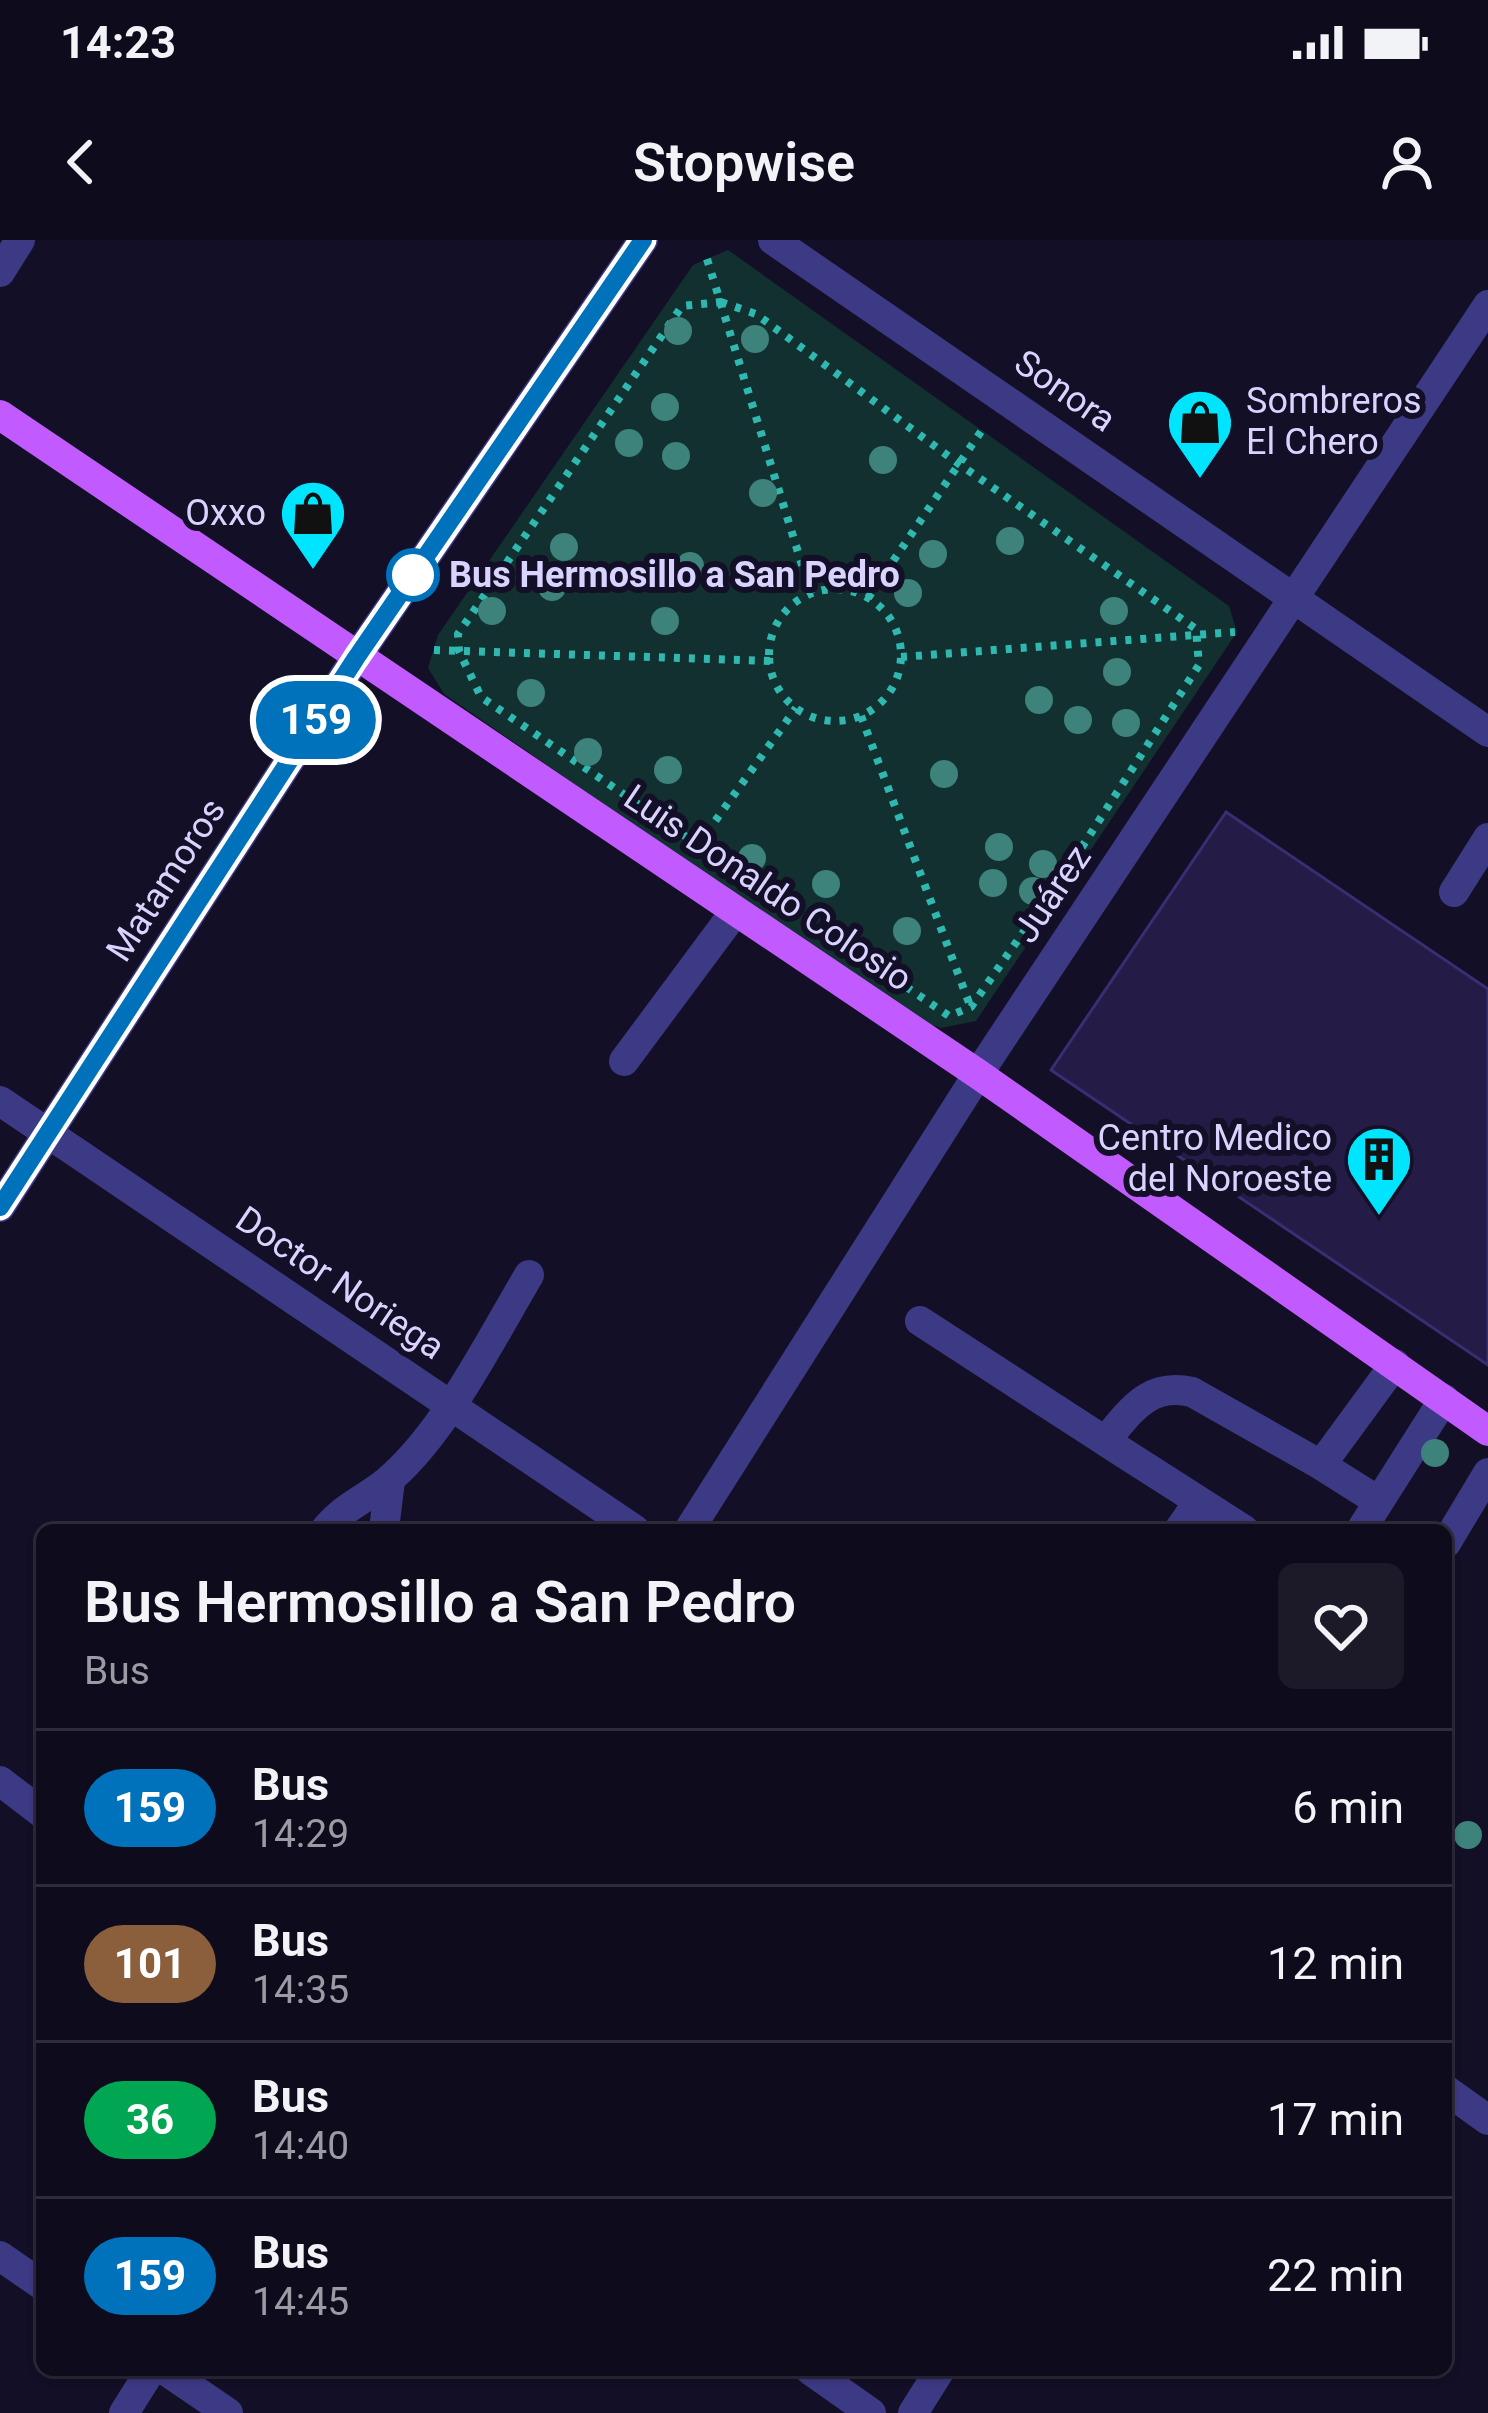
<!DOCTYPE html>
<meta charset="utf-8">
<style>
:root{--surface:#0e0b1c;--page:#1c1929;--text:#f1f3f6;--muted:#9b9ba3;--line:#2e2b3b}
body{margin:0;font-family:Roboto,sans-serif;background:var(--page);color:var(--text);height:100vh;display:flex;flex-direction:column;font-size:45px;white-space:nowrap}
*{box-sizing:border-box;margin:0}
p{font-size:39px;color:var(--muted)}
.icon{flex:none;width:66px;height:66px;fill:none;stroke:currentColor;stroke-width:2;stroke-linecap:round;stroke-linejoin:round}
.map{position:relative;flex:1;overflow:hidden}
.sheet{position:absolute;left:36px;top:1284px;width:1416px;height:852px;display:flex;flex-direction:column;background:var(--surface);border-radius:18px;box-shadow:0 3px 9px #0004,0 0 0 3px var(--line)}
.sheet>*{flex:none}
.badge{padding:0 24px;border-radius:39px;font-size:42px;line-height:78px}
.map>.badge{position:absolute;translate:-50% -50%;box-shadow:0 0 0 6px #fff}
.round{display:grid;place-items:center;flex:none;width:126px;height:126px;border-radius:18px;background:var(--page)}
.headline{display:flex;align-items:center;justify-content:space-between;height:204px;padding:0 48px}
h1{font-size:57px;font-weight:600;line-height:90px}
ul{padding:0;list-style:none}
li{display:flex;align-items:center;gap:36px;height:156px;padding:0 48px;border-top:3px solid var(--line)}
li div{flex:1}
li b{display:block;font-size:45px}
li em{font-style:normal}
li .badge{min-width:132px;font-weight:700;text-align:center}
.status{display:flex;justify-content:space-between;align-items:center;height:84px;padding:0 60px;background:var(--surface);direction:ltr}
.status svg{height:33px;fill:currentColor}
header{display:flex;justify-content:space-between;align-items:center;height:156px;padding:0 48px;background:var(--surface);font-size:54px;font-weight:600}
.map>svg:first-child{display:block}
.green{fill:#12302f}
.building{fill:#241b47;stroke:#3b2d73;stroke-width:3}
.lines{fill:none;stroke-linecap:round;stroke-linejoin:round}
.path{stroke:#2fb8b0;stroke-width:8;stroke-dasharray:6 9;stroke-linecap:butt}
.minor{stroke:#3d3a85;stroke-width:30}
.major{stroke:#c25bff;stroke-width:30}
.tree{fill:#3d827b}
.line-casing{stroke:#fff;stroke-width:27}
.line{stroke:#0072bc;stroke-width:18}
.stop-dot{fill:#fff;stroke:#0072bc;stroke-width:6}
.labels{text-anchor:middle;dominant-baseline:central;stroke-width:12;stroke-linejoin:round;paint-order:stroke}
.street-label{font-size:36px;fill:#d9d4ff;stroke:#130f26}
.poi-label{font-size:36px;fill:#d9d4ff;stroke:#130f26;text-anchor:end}
.stop-label{font-size:36px;font-weight:bold;fill:#d9d4ff;stroke:#130f26;text-anchor:start}
</style>
<div class="status"><b>14:23</b><svg viewBox="0 0 49 12"><path d="M0 12V9h3v3zM5 12V6h3v6zM10 12V3h3v9zM15 12V0h3v12zM26 1h20v11H26zM47 4h2v5h-2z"/></svg></div>
<header><svg class="icon" aria-label="back" viewBox="0 0 24 24"><path d="M15 5l-7 7 7 7"/></svg>Stopwise<svg class="icon" aria-label="person" viewBox="0 0 24 24"><circle cx="12" cy="8" r="4"/><path d="M4 21q1-7 8-7t8 7"/></svg></header>
<div class="map">
<svg width="1488" height="2173" viewBox="0 0 1488 2173">
<rect width="100%" height="100%" fill="#130f26"/>
<path class="green" d="M 728,10 L 1229,366 L 1237,392 L 976,781 L 941,788 L 917,780 L 444,454 L 428,428 L 438,395 L 693,25 Z"/>
<path class="building" d="M 1226,572 L 1488,749 L 1488,1125 L 1051,830 Z"/>
<g class="lines">
<path class="path" d="M 707,19 L 811,354
M 721,62 L 756,74 L 959,224 L 1196,389 L 1199,425 L 1073,621 L 971,767 L 949,776 L 481,457 L 459,411 L 458,394 L 682,66 Z
M769 415a66 66 0 1 1 132 0a66 66 0 1 1-132 0Z
M 868,358 L 982,190
M 434,410 L 770,421
M 901,417 L 1235,392
M 861,476 L 971,768
M 698,605 L 796,468"/>
<path class="minor" d="M 773,0 L 1488,492
M 0,32 L 20,0
M 1454,652 L 1488,598
M 624,821 L 734,673
M 0,861 L 635,1290
M 0,967 L 356,418 L 643,0
M 920,1081 L 1105,1201
M 1321,1225 L 1378,1261
M 325,1290 C 346,1264 369,1258 391,1238 C 446,1190 492,1097 529,1035
M 384,1290 L 390,1240
M 689,1290 L 978,834 L 1488,65
M 1179,1290 L 1199,1261
M 1244,1290 L 1105,1201 C 1131,1171 1148,1142 1192,1152 L 1321,1225 L 1395,1124
M 1361,1290 L 1444,1159
M 1446,1303 L 1488,1233
M 0,1541 L 42,1573
M 1446,1850 L 1488,1880
M 0,2016 L 42,2045
M 165,2130 L 228,2173
M 810,2130 L 871,2173
M 124,2173 L 151,2130
M 913,2173 L 940,2130"/>
<path class="major" d="M 0,175 L 978,834 L 1488,1191"/>
</g>
<g class="tree">
<circle cx="678" cy="91" r="14"/>
<circle cx="755" cy="99" r="14"/>
<circle cx="665" cy="167" r="14"/>
<circle cx="629" cy="203" r="14"/>
<circle cx="676" cy="216" r="14"/>
<circle cx="883" cy="220" r="14"/>
<circle cx="763" cy="253" r="14"/>
<circle cx="1010" cy="301" r="14"/>
<circle cx="564" cy="307" r="14"/>
<circle cx="933" cy="314" r="14"/>
<circle cx="690" cy="326" r="14"/>
<circle cx="552" cy="347" r="14"/>
<circle cx="908" cy="353" r="14"/>
<circle cx="492" cy="371" r="14"/>
<circle cx="1114" cy="371" r="14"/>
<circle cx="665" cy="381" r="14"/>
<circle cx="1117" cy="432" r="14"/>
<circle cx="531" cy="453" r="14"/>
<circle cx="1039" cy="460" r="14"/>
<circle cx="1078" cy="480" r="14"/>
<circle cx="1126" cy="483" r="14"/>
<circle cx="588" cy="512" r="14"/>
<circle cx="668" cy="530" r="14"/>
<circle cx="944" cy="534" r="14"/>
<circle cx="999" cy="607" r="14"/>
<circle cx="752" cy="618" r="14"/>
<circle cx="1043" cy="624" r="14"/>
<circle cx="993" cy="643" r="14"/>
<circle cx="826" cy="644" r="14"/>
<circle cx="1033" cy="651" r="14"/>
<circle cx="907" cy="691" r="14"/>
<circle cx="1435" cy="1213" r="14"/>
<circle cx="1468" cy="1595" r="14"/>
</g>
<g class="lines">
<defs>
<path id="line" d="M 0,967 L 356,418 L 643,0"/>
</defs>
<use href="#line" class="line-casing"/>
<use href="#line" class="line"/>
</g>
<defs>
<symbol id="shop-pin" viewBox="-11 -11 22 30"><path d="M0 17L-7.5 6A9.5 9.5 0 1 1 7.5 6Z" fill="#00e5ff" stroke="#130f26"/><path d="M-5-2.5h2.3a2.7 3.5 0 0 1 5.4 0H5L5.5 6h-11ZM-1.5-2.5h3a1.5 2.3 0 0 0-3 0Z" fill="#111"/></symbol>
<symbol id="building-pin" viewBox="-11 -11 22 30"><path d="M0 17L-7.5 6A9.5 9.5 0 1 1 7.5 6Z" fill="#00e5ff" stroke="#130f26"/><path d="M-4-6H4V6H1V3H-1V6H-4ZM-2.5-4.3h1.7v1.8h-1.7ZM.8-4.3h1.7v1.8H.8ZM-2.5-1h1.7V.8h-1.7ZM.8-1h1.7V.8H.8Z" fill="#111"/></symbol>
</defs>
<g fill-rule="evenodd">
<use href="#shop-pin" x="1162" y="144" width="76" height="104"/>
<use href="#shop-pin" x="275" y="235" width="76" height="104"/>
<use href="#building-pin" x="1341" y="881" width="76" height="104"/>
</g>
<circle class="stop-dot" cx="413" cy="335" r="24"/>
<g class="labels">
<g class="street-label">
<text transform="translate(1065 151) rotate(35)">Sonora</text>
<text transform="translate(166 640) rotate(-57)">Matamoros</text>
<text transform="translate(768 648) rotate(34)">Luis Donaldo Colosio</text>
<text transform="translate(1052 654) rotate(-56)">Juárez</text>
<text transform="translate(340 1043) rotate(34)">Doctor Noriega</text>
</g>
<g class="poi-label">
<text x="1246" y="161" text-anchor="start">Sombreros<tspan x="1246" dy="41">El Chero</tspan></text>
<text x="266" y="273">Oxxo</text>
<text x="1332" y="898">Centro Medico<tspan x="1332" dy="41">del Noroeste</tspan></text>
</g>
<g class="stop-label">
<text x="449" y="335">Bus Hermosillo a San Pedro</text>
</g>
</g>
</svg>
<b class="badge" style="left:316px;top:480px;background:#0072bc;color:#fff">159</b>
<section class="sheet">
<div class="headline"><div><h1>Bus Hermosillo a San Pedro</h1><p>Bus</p></div><a class="round"><svg class="icon" aria-label="heart" viewBox="0 0 24 24"><path d="M12 20l-8-8c-3-5 5-10 8-4 3-6 11-1 8 4z"/></svg></a></div>
<ul>
<li><span class="badge" style="background:#0072bc;color:#fff">159</span><div><b>Bus</b><p>14:29</p></div><em>6 min</em></li>
<li><span class="badge" style="background:#8b5e3c;color:#fff">101</span><div><b>Bus</b><p>14:35</p></div><em>12 min</em></li>
<li><span class="badge" style="background:#00a651;color:#fff">36</span><div><b>Bus</b><p>14:40</p></div><em>17 min</em></li>
<li><span class="badge" style="background:#0072bc;color:#fff">159</span><div><b>Bus</b><p>14:45</p></div><em>22 min</em></li>
</ul>
</section>
</div>
